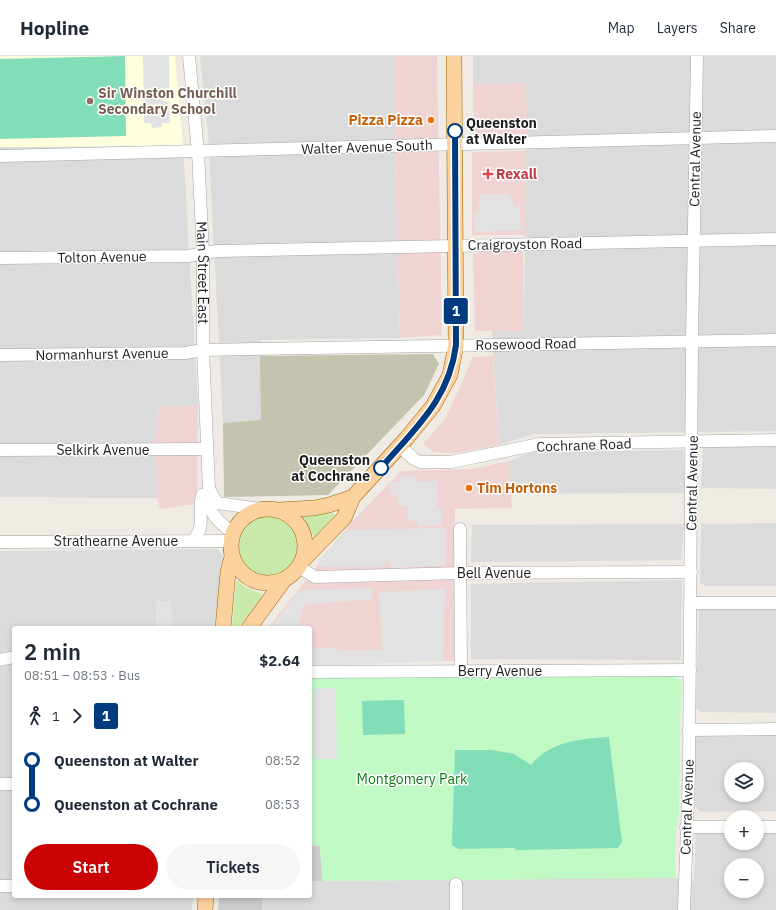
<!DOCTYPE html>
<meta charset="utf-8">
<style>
:root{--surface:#fff;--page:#f6f6f7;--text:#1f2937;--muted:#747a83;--line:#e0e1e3;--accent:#ca0204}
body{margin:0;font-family:"IBM Plex Sans",sans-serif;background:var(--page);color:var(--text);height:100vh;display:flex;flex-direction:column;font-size:15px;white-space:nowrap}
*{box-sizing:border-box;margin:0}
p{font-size:13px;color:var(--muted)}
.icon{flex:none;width:22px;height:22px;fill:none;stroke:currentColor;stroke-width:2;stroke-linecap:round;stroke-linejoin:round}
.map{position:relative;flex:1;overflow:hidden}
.details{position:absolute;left:12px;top:570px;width:300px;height:272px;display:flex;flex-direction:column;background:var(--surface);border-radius:4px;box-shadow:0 2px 6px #0003}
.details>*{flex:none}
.badge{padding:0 8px;border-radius:3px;font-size:14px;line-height:26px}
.controls{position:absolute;left:724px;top:706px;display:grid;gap:8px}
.controls a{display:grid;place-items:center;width:40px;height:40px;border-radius:50%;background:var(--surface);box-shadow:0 2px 6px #0003;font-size:20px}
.map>.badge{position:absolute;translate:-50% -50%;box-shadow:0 0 0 2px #fff}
.legs{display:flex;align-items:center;gap:6px;height:44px;padding:0 12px;font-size:13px}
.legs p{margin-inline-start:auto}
.head{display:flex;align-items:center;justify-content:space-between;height:68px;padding:0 12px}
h1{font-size:22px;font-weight:600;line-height:30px}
.primary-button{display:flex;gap:8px;margin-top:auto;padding:8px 12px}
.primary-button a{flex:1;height:46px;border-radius:24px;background:var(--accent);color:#fff;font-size:16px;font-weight:600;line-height:46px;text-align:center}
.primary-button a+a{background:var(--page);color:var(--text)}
ul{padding:0 12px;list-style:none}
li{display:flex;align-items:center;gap:14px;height:44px;font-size:15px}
li i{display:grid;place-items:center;width:6px;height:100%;margin:0 5px;background:currentColor}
li i::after{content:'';width:10px;height:10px;margin:-5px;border:3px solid;border-radius:50%;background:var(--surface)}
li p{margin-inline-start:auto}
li:first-child i{background:linear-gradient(#0000 50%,currentColor 0)}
li:last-child i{background:linear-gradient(currentColor 50%,#0000 0)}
header{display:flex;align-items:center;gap:24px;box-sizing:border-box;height:56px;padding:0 20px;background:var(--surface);border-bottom:1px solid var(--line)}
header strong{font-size:19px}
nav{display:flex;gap:22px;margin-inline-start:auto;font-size:14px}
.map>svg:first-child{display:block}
.residential{fill:#dcdbdb;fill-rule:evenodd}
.commercial{fill:#f0d4d3}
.education{fill:#fffedd}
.religious{fill:#ccc}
.construction{fill:#c3c3af}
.grass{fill:#c9e9aa}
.park{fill:#c1f9c5}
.pitch{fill:#82ddb9}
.parking{fill:#e2e2e2}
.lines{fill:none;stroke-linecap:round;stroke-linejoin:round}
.minor-casing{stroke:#a5a5a5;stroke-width:13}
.major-casing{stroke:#966401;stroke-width:16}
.minor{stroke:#fff;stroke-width:12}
.major{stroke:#fbd19d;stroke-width:15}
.line-1-casing{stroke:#fff;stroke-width:9}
.line-1{stroke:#003b80;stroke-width:6}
.education-dot{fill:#8d6e63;stroke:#fff;stroke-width:1.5}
.food-dot{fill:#e8710a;stroke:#fff;stroke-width:1.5}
.stop-1-dot{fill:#fff;stroke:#003b80;stroke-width:2}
.health-dot{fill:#e0444e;stroke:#fff;stroke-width:1.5}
.labels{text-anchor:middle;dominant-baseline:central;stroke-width:3;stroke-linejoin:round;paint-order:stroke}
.education-label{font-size:14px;font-weight:bold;fill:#785e54;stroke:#fff;text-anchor:start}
.food-label{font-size:14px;font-weight:bold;fill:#c56008;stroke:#fff;text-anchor:end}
.stop-label{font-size:14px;font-weight:bold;fill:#1e1e1e;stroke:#fff;text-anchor:start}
.street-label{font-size:14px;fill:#1e1e1e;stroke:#fff}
.health-label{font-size:14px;font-weight:bold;fill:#be3a42;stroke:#fff;text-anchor:start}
.park-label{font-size:14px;fill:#0c7b15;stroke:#fff}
</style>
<header>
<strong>Hopline</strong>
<nav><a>Map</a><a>Layers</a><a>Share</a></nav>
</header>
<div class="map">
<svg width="776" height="854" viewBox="0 0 776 854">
<rect width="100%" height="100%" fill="#efebe4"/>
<path class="residential" d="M 200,0 L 394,0 L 395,98 L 400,282 L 261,284 L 261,364 L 223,367 L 208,76 Z
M 473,0 L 776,0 L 776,375 L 534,378 L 499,389 L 492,275 L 524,275 L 526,28 L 473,28 Z
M 183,90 L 198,350 L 159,350 L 156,384 L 157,442 L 0,441 L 0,91 Z
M 776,385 L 776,433 L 701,432 L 703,388 Z
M 683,394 L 685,437 L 511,438 L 509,405 L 533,396 Z
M 776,467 L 776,530 L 705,530 L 700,526 L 701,468 Z
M 684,468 L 681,504 L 471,506 L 472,469 Z
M 218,493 L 224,502 L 214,572 L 14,572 L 14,840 L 193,840 L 192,854 L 0,854 L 0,495 Z
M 682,524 L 681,604 L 471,603 L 471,528 Z
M 776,543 L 776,657 L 701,656 L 696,652 L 699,550 Z
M 776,673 L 776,755 L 701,756 L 695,750 L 696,676 ZM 731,713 L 757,713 L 757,739 L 731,739 Z
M 696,777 L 731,777 L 731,787 L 757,787 L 757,777 L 776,777 L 776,854 L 262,854 L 262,840 L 310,840 L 310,825 L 675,822 L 694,825 ZM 731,809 L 757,809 L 757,835 L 731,835 Z"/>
<path class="commercial" d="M 394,0 L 437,0 L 442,279 L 400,282 L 395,98 Z
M 526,27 L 527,78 L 474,78 L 473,28 Z
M 526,95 L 525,179 L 472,179 L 472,96 Z
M 523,194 L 524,275 L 475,275 L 473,197 Z
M 493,300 L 499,389 L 456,397 L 434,396 L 423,388 L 446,362 L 473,301 Z
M 159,350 L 198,350 L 197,448 L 160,453 L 157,442 L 156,384 Z
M 509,405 L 512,452 L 455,453 L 454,605 L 310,606 L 310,572 L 268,572 L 349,469 L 401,415 L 472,413 Z"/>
<path class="education" d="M 0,0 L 175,0 L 183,90 L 0,91 Z"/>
<path class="religious" d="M 310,789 L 320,790 L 322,825 L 310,825 Z
M 219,840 L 262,840 L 262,854 L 218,854 Z"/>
<path class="construction" d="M 433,298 L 439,308 L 424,339 L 328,439 L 224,441 L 223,367 L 261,364 L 260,300 Z"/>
<path class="grass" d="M 333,457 L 335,459 L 314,482 L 303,460 Z
M237 491a31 31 0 1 1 62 0a31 31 0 1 1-62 0Z
M 238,525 L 246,532 L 263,538 L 238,572 L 232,572 L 236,526 Z"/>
<path class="park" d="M 674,619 L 681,625 L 679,757 L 676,773 L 675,822 L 322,825 L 320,790 L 310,789 L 310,622 Z"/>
<path class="pitch" d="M 125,0 L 126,80 L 0,83 L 0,3 Z
M 404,644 L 405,678 L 363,679 L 362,645 Z
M 609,681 L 622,786 L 618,792 L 516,794 L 515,792 L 458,793 L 452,789 L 455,694 L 492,694 L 514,698 L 531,709 C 551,685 580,683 609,681 Z"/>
<path class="parking" d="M 143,0 L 169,0 L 169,32 L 162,33 L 163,45 L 169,46 L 170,67 L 162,67 L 162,71 L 152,72 L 151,67 L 144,67 Z
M 506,138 L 511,140 L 514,151 L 520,150 L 521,174 L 475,176 L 474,158 L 478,157 L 479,139 Z
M 417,420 L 418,426 L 437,425 L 438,452 L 441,452 L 442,469 L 418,470 L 417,465 L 408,465 L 407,450 L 398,450 L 398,439 L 391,439 L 390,426 L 399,426 L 399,421 Z
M 446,472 L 446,509 L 390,512 L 390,506 L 383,507 L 384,511 L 321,511 L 318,505 L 346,474 Z
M 372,532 L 372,543 L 304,549 L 300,561 L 300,572 L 271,572 L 297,538 L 303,534 Z
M 445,533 L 443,605 L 310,610 L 310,593 L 338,591 L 338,595 L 382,594 L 379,536 Z
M 156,545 L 171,545 L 172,572 L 156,572 Z
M 336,632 L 337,703 L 313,703 L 313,633 Z"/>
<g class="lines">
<defs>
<g id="minor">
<path id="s1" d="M 189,0 L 198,96 L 203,198 L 203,294 L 209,433 C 204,453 218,466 233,477"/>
<path d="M 0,100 L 776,80"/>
<path d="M 0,202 L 188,200 L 217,195 L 776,183"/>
<path d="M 0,299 L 185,297 L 203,294 L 776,284"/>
<path d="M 400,390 L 414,403 L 420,406 L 451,406 L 540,388 L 776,384"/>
<path d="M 0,394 L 206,393"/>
<path d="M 209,433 L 217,447 L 262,453"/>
<path d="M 460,473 L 461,615"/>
<path d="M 193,485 C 207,467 197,458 202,439"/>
<path d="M 0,486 L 231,485"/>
<path d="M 299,511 L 315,521 L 462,517 L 691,516"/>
<path d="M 691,547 L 776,547"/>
<path d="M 0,604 L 14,601"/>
<path d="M 310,616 L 690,614"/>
<path d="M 689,674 L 776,673"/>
<path d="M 0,728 L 14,728"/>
<path d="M 686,771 L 731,771"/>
<path d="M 757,771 L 776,771"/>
<path d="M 0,830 L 14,830"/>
<path d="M 456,854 L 456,828"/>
<path d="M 684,854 L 689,716 L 692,285 L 697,0"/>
</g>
<path id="major" d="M231 490a37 37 0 1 1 74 0a37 37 0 1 1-74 0Z
M 279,454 L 314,452 L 329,449 L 353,441
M 302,505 L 344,462 L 353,441 L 406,383 L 433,350 L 450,319 L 456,289 L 454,0
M 223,572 L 228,516 L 232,501
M 249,572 L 284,524
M 205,854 L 206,840"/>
</defs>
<use href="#minor" class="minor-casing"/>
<use href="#major" class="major-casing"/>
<use href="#minor" class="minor"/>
<use href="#major" class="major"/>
</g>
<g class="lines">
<defs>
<path id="line-1" d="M 381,412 C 415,372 449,344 456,289 L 455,75"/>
</defs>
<use href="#line-1" class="line-1-casing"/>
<use href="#line-1" class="line-1"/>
</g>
<circle class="education-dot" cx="90" cy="45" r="4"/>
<g class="food-dot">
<circle cx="431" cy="64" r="4"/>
<circle cx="469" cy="432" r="4"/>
</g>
<g class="stop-1-dot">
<circle cx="455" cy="75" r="7"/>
<circle cx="381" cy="412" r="7"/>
</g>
<path class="health-dot" d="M486 112h4v4h4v4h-4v4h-4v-4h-4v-4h4z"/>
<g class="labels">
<g class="education-label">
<text x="98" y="37">Sir Winston Churchill<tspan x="98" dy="16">Secondary School</tspan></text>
</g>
<g class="food-label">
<text x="423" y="64">Pizza Pizza</text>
<text x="477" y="432" text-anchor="start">Tim Hortons</text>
</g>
<g class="stop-label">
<text x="466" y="67">Queenston<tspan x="466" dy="16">at Walter</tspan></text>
<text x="370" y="404" text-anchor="end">Queenston<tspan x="370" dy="16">at Cochrane</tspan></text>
</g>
<g class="street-label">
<text transform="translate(367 91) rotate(-2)">Walter Avenue South</text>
<text transform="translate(695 103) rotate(-89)">Central Avenue</text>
<text transform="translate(525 188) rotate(-1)">Craigroyston Road</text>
<text transform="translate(102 201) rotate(-1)">Tolton Avenue</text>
<text stroke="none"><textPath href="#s1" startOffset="217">Main Street East</textPath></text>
<text transform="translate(526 288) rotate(-1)">Rosewood Road</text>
<text transform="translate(102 298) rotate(-1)">Normanhurst Avenue</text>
<text transform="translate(584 389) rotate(-2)">Cochrane Road</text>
<text x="103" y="394">Selkirk Avenue</text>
<text transform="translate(692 427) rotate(-89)">Central Avenue</text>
<text x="116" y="485">Strathearne Avenue</text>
<text x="494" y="517">Bell Avenue</text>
<text x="500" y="615">Berry Avenue</text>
<text transform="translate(687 751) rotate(-88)">Central Avenue</text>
</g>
<g class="health-label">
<text x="496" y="118">Rexall</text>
</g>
<g class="park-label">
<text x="412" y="723">Montgomery Park</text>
</g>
</g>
</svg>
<div class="controls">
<a><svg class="icon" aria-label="layers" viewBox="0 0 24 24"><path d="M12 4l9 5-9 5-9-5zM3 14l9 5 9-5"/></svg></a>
<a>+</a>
<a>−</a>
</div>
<b class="badge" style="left:456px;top:255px;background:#003b80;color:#fff">1</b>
<section class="details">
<div class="head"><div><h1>2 min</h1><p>08:51 – 08:53 · Bus</p></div><b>$2.64</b></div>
<div class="legs"><svg class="icon" aria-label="walk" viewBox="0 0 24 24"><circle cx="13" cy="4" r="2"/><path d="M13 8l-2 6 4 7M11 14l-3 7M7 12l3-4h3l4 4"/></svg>1<svg class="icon" aria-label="forward" viewBox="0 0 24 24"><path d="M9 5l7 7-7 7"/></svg><b class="badge" style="background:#003b80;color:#fff">1</b></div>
<ul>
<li><i style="color:#003b80"></i><b>Queenston at Walter</b><p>08:52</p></li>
<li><i style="color:#003b80"></i><b>Queenston at Cochrane</b><p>08:53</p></li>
</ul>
<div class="primary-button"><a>Start</a><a>Tickets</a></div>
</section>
</div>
